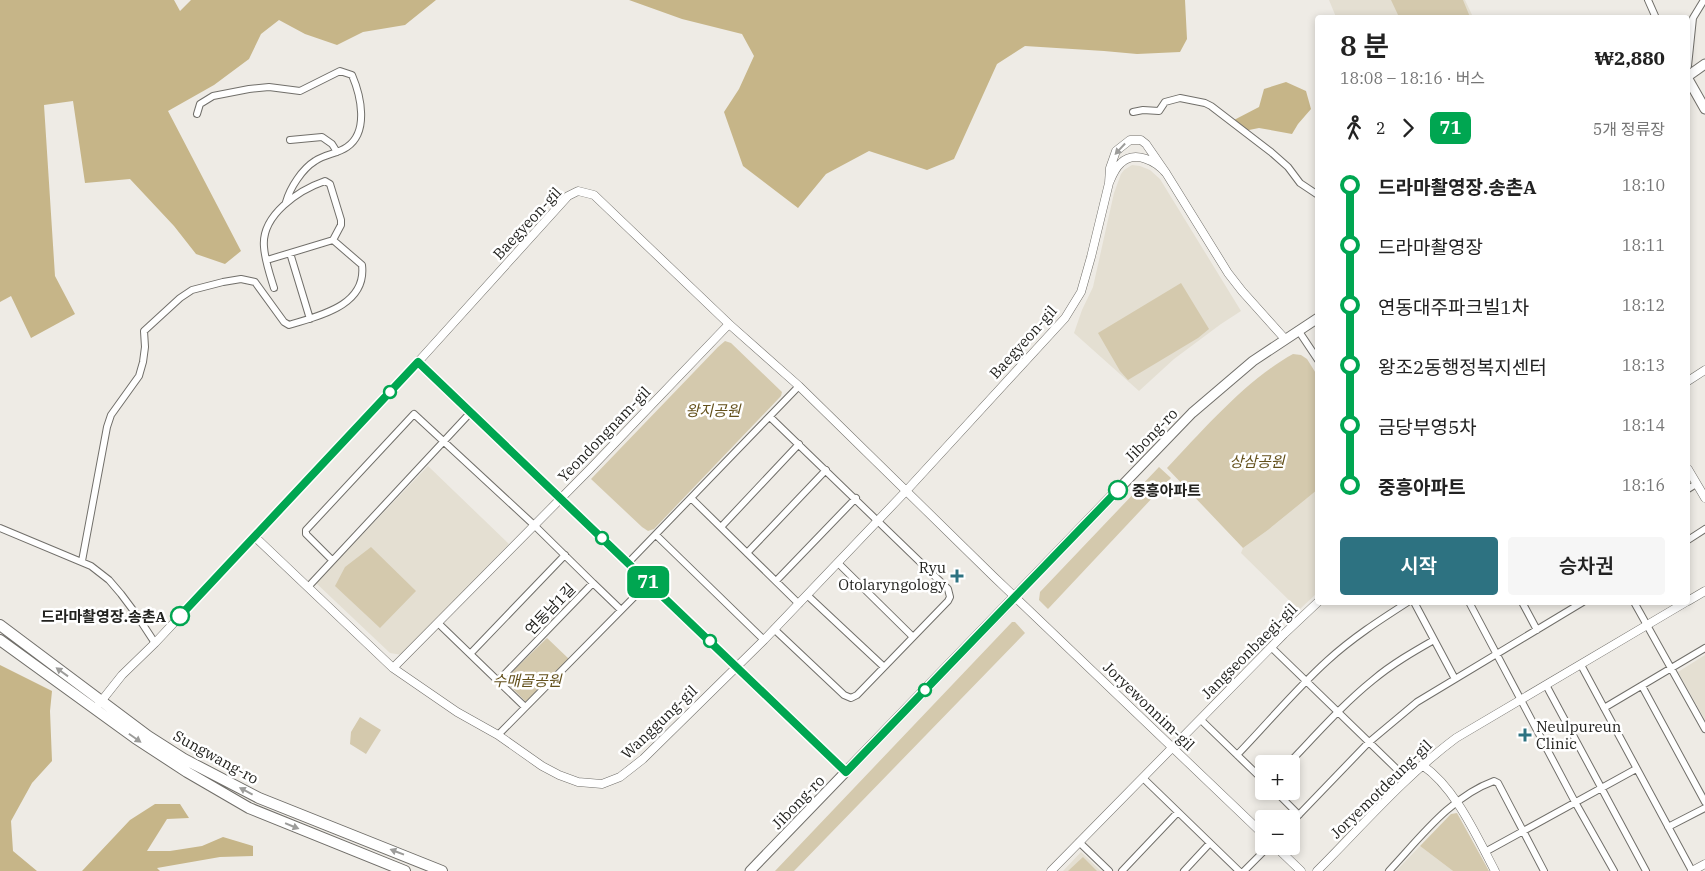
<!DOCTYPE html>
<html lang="ko">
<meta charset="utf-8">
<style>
:root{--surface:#fff;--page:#f6f6f6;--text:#222;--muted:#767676;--accent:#2d7281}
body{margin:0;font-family:"IBM Plex Serif","Noto Sans KR",serif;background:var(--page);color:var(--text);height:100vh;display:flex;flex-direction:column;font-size:19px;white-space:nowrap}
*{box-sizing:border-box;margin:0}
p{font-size:16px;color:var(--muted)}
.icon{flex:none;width:28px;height:28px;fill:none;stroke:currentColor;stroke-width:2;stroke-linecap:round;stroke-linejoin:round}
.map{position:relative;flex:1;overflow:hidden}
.panel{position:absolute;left:1315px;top:15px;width:375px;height:590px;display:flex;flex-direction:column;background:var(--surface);border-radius:5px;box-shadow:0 2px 8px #0003}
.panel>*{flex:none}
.badge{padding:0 10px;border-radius:8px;font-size:18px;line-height:32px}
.fabs{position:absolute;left:1255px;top:755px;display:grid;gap:10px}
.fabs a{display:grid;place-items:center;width:45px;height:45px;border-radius:5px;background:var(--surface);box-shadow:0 2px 8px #0003;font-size:25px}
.map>.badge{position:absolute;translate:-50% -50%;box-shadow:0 0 0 2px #fff}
.legs{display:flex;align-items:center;gap:8px;height:55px;padding:0 25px;font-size:16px}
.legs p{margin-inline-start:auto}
.head{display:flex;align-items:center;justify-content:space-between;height:85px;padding:0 25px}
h1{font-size:28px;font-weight:600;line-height:38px}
.action{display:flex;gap:10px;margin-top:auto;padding:10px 25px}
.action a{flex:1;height:58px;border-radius:5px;background:var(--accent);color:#fff;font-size:20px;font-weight:600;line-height:58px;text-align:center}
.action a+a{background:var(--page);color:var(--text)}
ul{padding:0 25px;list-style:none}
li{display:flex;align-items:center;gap:18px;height:60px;font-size:19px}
li i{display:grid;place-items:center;width:8px;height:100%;margin:0 6px;background:currentColor}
li i::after{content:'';width:12px;height:12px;margin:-6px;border:4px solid;border-radius:50%;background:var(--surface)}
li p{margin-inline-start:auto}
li:first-child i{background:linear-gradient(#0000 50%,currentColor 0)}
li:last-child i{background:linear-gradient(currentColor 50%,#0000 0)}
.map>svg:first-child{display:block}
.built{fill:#e4dfd2}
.green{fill:#d4c9ad}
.forest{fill:#c6b588}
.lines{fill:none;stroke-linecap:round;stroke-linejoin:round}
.minor-casing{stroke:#716f6a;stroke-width:8}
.tertiary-casing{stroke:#716f6a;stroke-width:9}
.secondary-casing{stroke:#716f6a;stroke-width:11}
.primary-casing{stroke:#716f6a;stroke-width:12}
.minor{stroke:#fff;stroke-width:6}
.tertiary{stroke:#fff;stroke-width:8}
.secondary{stroke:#fff;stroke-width:9}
.primary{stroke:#fff;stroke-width:10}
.oneway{fill:#9c9c9a}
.line-1-casing{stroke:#fff;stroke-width:11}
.line-1{stroke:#00a651;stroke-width:8}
.stop-1-dot{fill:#fff;stroke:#00a651;stroke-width:2.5}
.poi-dot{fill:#2d7281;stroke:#fff;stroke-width:2}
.labels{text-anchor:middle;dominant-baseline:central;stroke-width:5;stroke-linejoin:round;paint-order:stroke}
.street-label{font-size:15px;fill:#22221f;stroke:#fff}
.park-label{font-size:15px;font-style:italic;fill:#63501b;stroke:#fff}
.stop-label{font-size:15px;font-weight:bold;fill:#22221f;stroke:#fff;text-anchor:start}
.poi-label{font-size:15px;fill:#22221f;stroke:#fff;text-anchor:end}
</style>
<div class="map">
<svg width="1705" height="871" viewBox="0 0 1705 871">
<rect width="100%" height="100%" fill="#eeebe5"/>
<path class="built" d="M 1329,0 L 1465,0 L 1473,17 L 1336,17 Z
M 1132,165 L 1140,166 L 1150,170 L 1160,179 L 1241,311 L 1221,324 L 1174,359 L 1139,391 L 1074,333 L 1082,310 L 1093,287 L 1114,193 L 1121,174 L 1124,170 Z
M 428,466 L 509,544 L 402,655 L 390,653 L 316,583 Z
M 1317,490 L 1317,593 L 1299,610 L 1241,553 L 1243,548 L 1268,530 Z
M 1705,655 L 1705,720 L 1678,672 Z
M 1420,846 L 1453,871 L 1396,871 Z
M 1081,852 L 1101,871 L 1063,871 Z"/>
<path class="green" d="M 1391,0 L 1463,0 L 1470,17 L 1399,17 Z
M 1181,283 L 1209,329 L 1198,338 L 1128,380 L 1120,371 L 1098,333 Z
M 725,341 L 731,343 L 782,392 L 781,396 L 654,529 L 648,531 L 642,527 L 591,479 L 718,347 Z
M 1293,354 L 1301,355 L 1307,359 L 1317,375 L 1317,490 L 1268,530 L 1243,548 L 1167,468 C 1204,429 1246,380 1293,354 Z
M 1159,467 L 1171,478 L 1048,609 L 1039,600 L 1040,592 Z
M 371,547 L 416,591 L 380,628 L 335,586 L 345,567 Z
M 1012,622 L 1015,622 L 1025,633 L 794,871 L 775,871 Z
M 547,638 L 569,659 L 527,703 L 504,680 Z
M 360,717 L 381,730 L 366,754 L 350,744 L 351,732 Z
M 1457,813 L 1489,871 L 1453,871 L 1420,846 L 1451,814 Z
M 1083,857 L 1097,871 L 1068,871 Z"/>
<path class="forest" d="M 0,0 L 174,0 L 180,11 L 191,0 L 436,0 L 405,25 L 363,32 L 337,45 L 305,34 L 279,20 L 261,34 L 249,59 L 214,85 L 168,111 L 241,251 L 225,264 L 196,254 L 174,226 L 130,179 L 85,183 L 73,101 L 44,105 L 55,276 L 75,314 L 31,338 L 11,296 L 0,302 Z
M 629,0 L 1185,0 L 1187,39 L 1180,52 L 1137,54 L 1104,51 L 1025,46 L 997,64 L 954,159 L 927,170 L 869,151 L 826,174 L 798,208 L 743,166 L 724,112 L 739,89 L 754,56 L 742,34 L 682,19 Z
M 1286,82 L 1306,91 L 1311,109 L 1298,124 L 1292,134 L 1259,128 L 1244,131 L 1234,120 L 1259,107 L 1264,89 Z
M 0,665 L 52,691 L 50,711 L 52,761 L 32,783 L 11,821 L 13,851 L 37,871 L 0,871 Z
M 155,804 L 180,804 L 189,818 L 167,819 L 147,851 L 170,851 L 202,846 L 223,837 L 253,846 L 253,856 L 220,857 L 157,868 L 160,871 L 82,871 L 130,820 Z"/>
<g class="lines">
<defs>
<path id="minor" d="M 1648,0 L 1656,18
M 1688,66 L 1693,18 L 1704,0
M 1133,112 L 1143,110 L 1159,111 L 1165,102 L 1180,98 L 1205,103 L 1211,106 L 1271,152 L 1288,167 L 1300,183 L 1318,195
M 197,114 L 200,104 L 213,96 L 249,89 L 269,87 L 300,91 L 340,71 L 352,75 C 361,96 369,132 347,147 C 337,154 325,154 315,161 C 302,169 290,188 286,202
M 290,140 L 322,137 L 332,144 L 337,152
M 290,253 L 310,319
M 267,260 L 333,240
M 1298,330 L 1318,360
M 770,417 L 948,589 L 950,597 L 948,601 L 857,695 L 851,698 L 844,695 L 774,629
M 1688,489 L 1696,484
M 691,498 L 799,604
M 721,527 L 799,444
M 0,528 L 91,566 L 109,580 L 121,594 L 136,614 L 155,643
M 656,535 L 764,640
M 1688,540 L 1705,529
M 747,553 L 826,470
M 332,560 L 306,534 L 306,530 L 414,414 L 534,525 L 593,583 L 498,681 L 438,623
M 82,561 L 107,427 L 111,415 L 139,376 L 143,362 L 145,347 L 144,331 L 180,298 L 192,290 L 223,282 L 241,279 L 255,282 L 284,322 L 289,325 C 318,316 367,306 362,265 L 333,240 L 341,225 L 341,220 L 330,184 L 325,181 C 299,190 261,215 264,247 C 265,261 270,275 274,288
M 628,563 L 799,386
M 838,563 L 913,637
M 776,581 L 856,498
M 593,583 L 621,610
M 308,587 L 471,412
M 807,595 L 884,667
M 1414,602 L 1455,679
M 1469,602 L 1575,802 L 1614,871
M 1522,602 L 1537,630
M 1634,602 L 1705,729
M 1271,647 L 1407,779
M 470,654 L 565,555
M 1581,665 L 1692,871
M 498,681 L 525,707
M 1546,685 L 1646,871
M 1642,686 L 1705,802
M 1604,708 L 1705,648
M 1201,720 L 1264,781
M 498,735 L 648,583
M 1237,755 C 1267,724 1295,690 1327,661 C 1352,638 1380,620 1408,602
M 1288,764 C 1316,735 1342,705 1373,680 C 1392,664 1413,652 1434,640
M 1143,778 L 1239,871
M 1275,791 L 1299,815
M 1291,823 L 1368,743 L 1417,702 L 1583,602
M 1668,827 L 1705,808
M 1079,842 L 1109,871
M 1485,852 L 1636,769
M 1122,871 L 1178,812
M 1184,871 L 1210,843
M 1244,871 L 1269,846
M 1389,871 C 1420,838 1450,797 1494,781 L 1498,783 L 1544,871"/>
<path id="tertiary" d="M 1166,173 C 1156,161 1135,150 1121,163 C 1115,168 1112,176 1109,183 L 1110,168 L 1116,151 L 1130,140 L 1141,140 L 1146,144 L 1166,173 L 1228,273 L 1242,291 L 1285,339
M 418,362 L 846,772
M 1688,381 L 1705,370
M 1688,469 L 1705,498
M 255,537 L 393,668 L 457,712 L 498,735 L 542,766 L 559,775 L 578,782 L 602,784 L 620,777 L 643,759 L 764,640 L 907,490 L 1065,318 L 1081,292 L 1091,257 L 1109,183
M 1688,601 L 1705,591
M 393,668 L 590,469 L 729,324
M 99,704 L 122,675 L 155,643 L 418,362 L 568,196 L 578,191 L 594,195 L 729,324 L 799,386 L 993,576 L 1264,835
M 1422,765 C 1455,787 1477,837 1495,871
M 1275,846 L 1301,871
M 1051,871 L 1284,634 L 1318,602
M 1317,871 C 1362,826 1405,776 1456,738 L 1686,602
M 1692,871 L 1705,864"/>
<path id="secondary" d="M 1688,76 L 1705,64
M 1688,79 L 1705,109
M 750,871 L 1192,413 L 1253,361 L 1318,318"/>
<path id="primary" d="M 0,625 L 148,736 L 184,759 L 259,798 L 442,871
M 0,640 L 135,738 L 187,772 L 249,808 L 405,871"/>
</defs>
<use href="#minor" class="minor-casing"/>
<use href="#tertiary" class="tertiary-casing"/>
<use href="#secondary" class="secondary-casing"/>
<use href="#primary" class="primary-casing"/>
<use href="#minor" class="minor"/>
<use href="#tertiary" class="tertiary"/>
<use href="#secondary" class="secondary"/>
<use href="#primary" class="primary"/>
</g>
<defs><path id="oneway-solid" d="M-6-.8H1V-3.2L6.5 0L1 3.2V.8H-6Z" transform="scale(1.25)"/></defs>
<g class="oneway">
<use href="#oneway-solid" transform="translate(1120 149) rotate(133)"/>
<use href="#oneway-solid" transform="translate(62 672) rotate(-144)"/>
<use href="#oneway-solid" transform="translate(135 738) rotate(35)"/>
<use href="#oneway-solid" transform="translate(246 791) rotate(-152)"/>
<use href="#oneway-solid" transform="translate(292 826) rotate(22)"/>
<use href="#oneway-solid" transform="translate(397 852) rotate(-159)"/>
</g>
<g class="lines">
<defs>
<path id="line-1" d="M 180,616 L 418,362 L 846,772 L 1118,490"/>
</defs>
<use href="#line-1" class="line-1-casing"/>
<use href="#line-1" class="line-1"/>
</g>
<g class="stop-1-dot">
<circle cx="390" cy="392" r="6"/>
<circle cx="1118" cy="490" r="9"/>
<circle cx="602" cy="538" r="6"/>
<circle cx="180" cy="616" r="9"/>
<circle cx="710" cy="641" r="6"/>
<circle cx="925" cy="690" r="6"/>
</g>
<g class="poi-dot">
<path d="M954.5 568.5h5v5h5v5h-5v5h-5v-5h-5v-5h5z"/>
<path d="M1522.5 727.5h5v5h5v5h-5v5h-5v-5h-5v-5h5z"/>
</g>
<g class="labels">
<g class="street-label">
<text transform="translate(527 223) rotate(-47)">Baegyeon-gil</text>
<text transform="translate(1023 342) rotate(-48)">Baegyeon-gil</text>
<text transform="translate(604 434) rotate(-46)">Yeondongnam-gil</text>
<text transform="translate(1151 435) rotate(-46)">Jibong-ro</text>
<text transform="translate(550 609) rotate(-46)">연동남1길</text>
<text transform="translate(1249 651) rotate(-45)">Jangseonbaegi-gil</text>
<text transform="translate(1149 706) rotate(44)">Joryewonnim-gil</text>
<text transform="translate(659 722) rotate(-44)">Wanggung-gil</text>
<text transform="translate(216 757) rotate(29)">Sungwang-ro</text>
<text transform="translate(1381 789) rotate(-44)">Joryemotdeung-gil</text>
<text transform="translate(798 802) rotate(-46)">Jibong-ro</text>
</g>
<g class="park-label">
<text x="713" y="410">왕지공원</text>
<text x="1257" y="461">상삼공원</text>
<text x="527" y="680">수매골공원</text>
</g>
<g class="stop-label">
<text x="1132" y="490">중흥아파트</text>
<text x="166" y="616" text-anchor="end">드라마촬영장.송촌A</text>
</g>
<g class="poi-label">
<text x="946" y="567">Ryu<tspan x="946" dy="17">Otolaryngology</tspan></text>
<text x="1536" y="726" text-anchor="start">Neulpureun<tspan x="1536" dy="17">Clinic</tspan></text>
</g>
</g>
</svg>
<div class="fabs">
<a>+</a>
<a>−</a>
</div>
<b class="badge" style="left:648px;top:582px;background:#00a651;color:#fff">71</b>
<section class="panel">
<div class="head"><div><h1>8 분</h1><p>18:08 – 18:16 · 버스</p></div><b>₩2,880</b></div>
<div class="legs"><svg class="icon" aria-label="walk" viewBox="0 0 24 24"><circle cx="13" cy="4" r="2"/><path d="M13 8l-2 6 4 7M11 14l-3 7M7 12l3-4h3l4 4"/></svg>2<svg class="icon" aria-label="forward" viewBox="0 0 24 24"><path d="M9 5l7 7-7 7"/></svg><b class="badge" style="background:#00a651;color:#fff">71</b><p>5개 정류장</p></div>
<ul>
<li><i style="color:#00a651"></i><b>드라마촬영장.송촌A</b><p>18:10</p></li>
<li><i style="color:#00a651"></i><span>드라마촬영장</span><p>18:11</p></li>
<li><i style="color:#00a651"></i><span>연동대주파크빌1차</span><p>18:12</p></li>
<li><i style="color:#00a651"></i><span>왕조2동행정복지센터</span><p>18:13</p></li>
<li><i style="color:#00a651"></i><span>금당부영5차</span><p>18:14</p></li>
<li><i style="color:#00a651"></i><b>중흥아파트</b><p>18:16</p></li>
</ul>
<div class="action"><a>시작</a><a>승차권</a></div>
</section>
</div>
